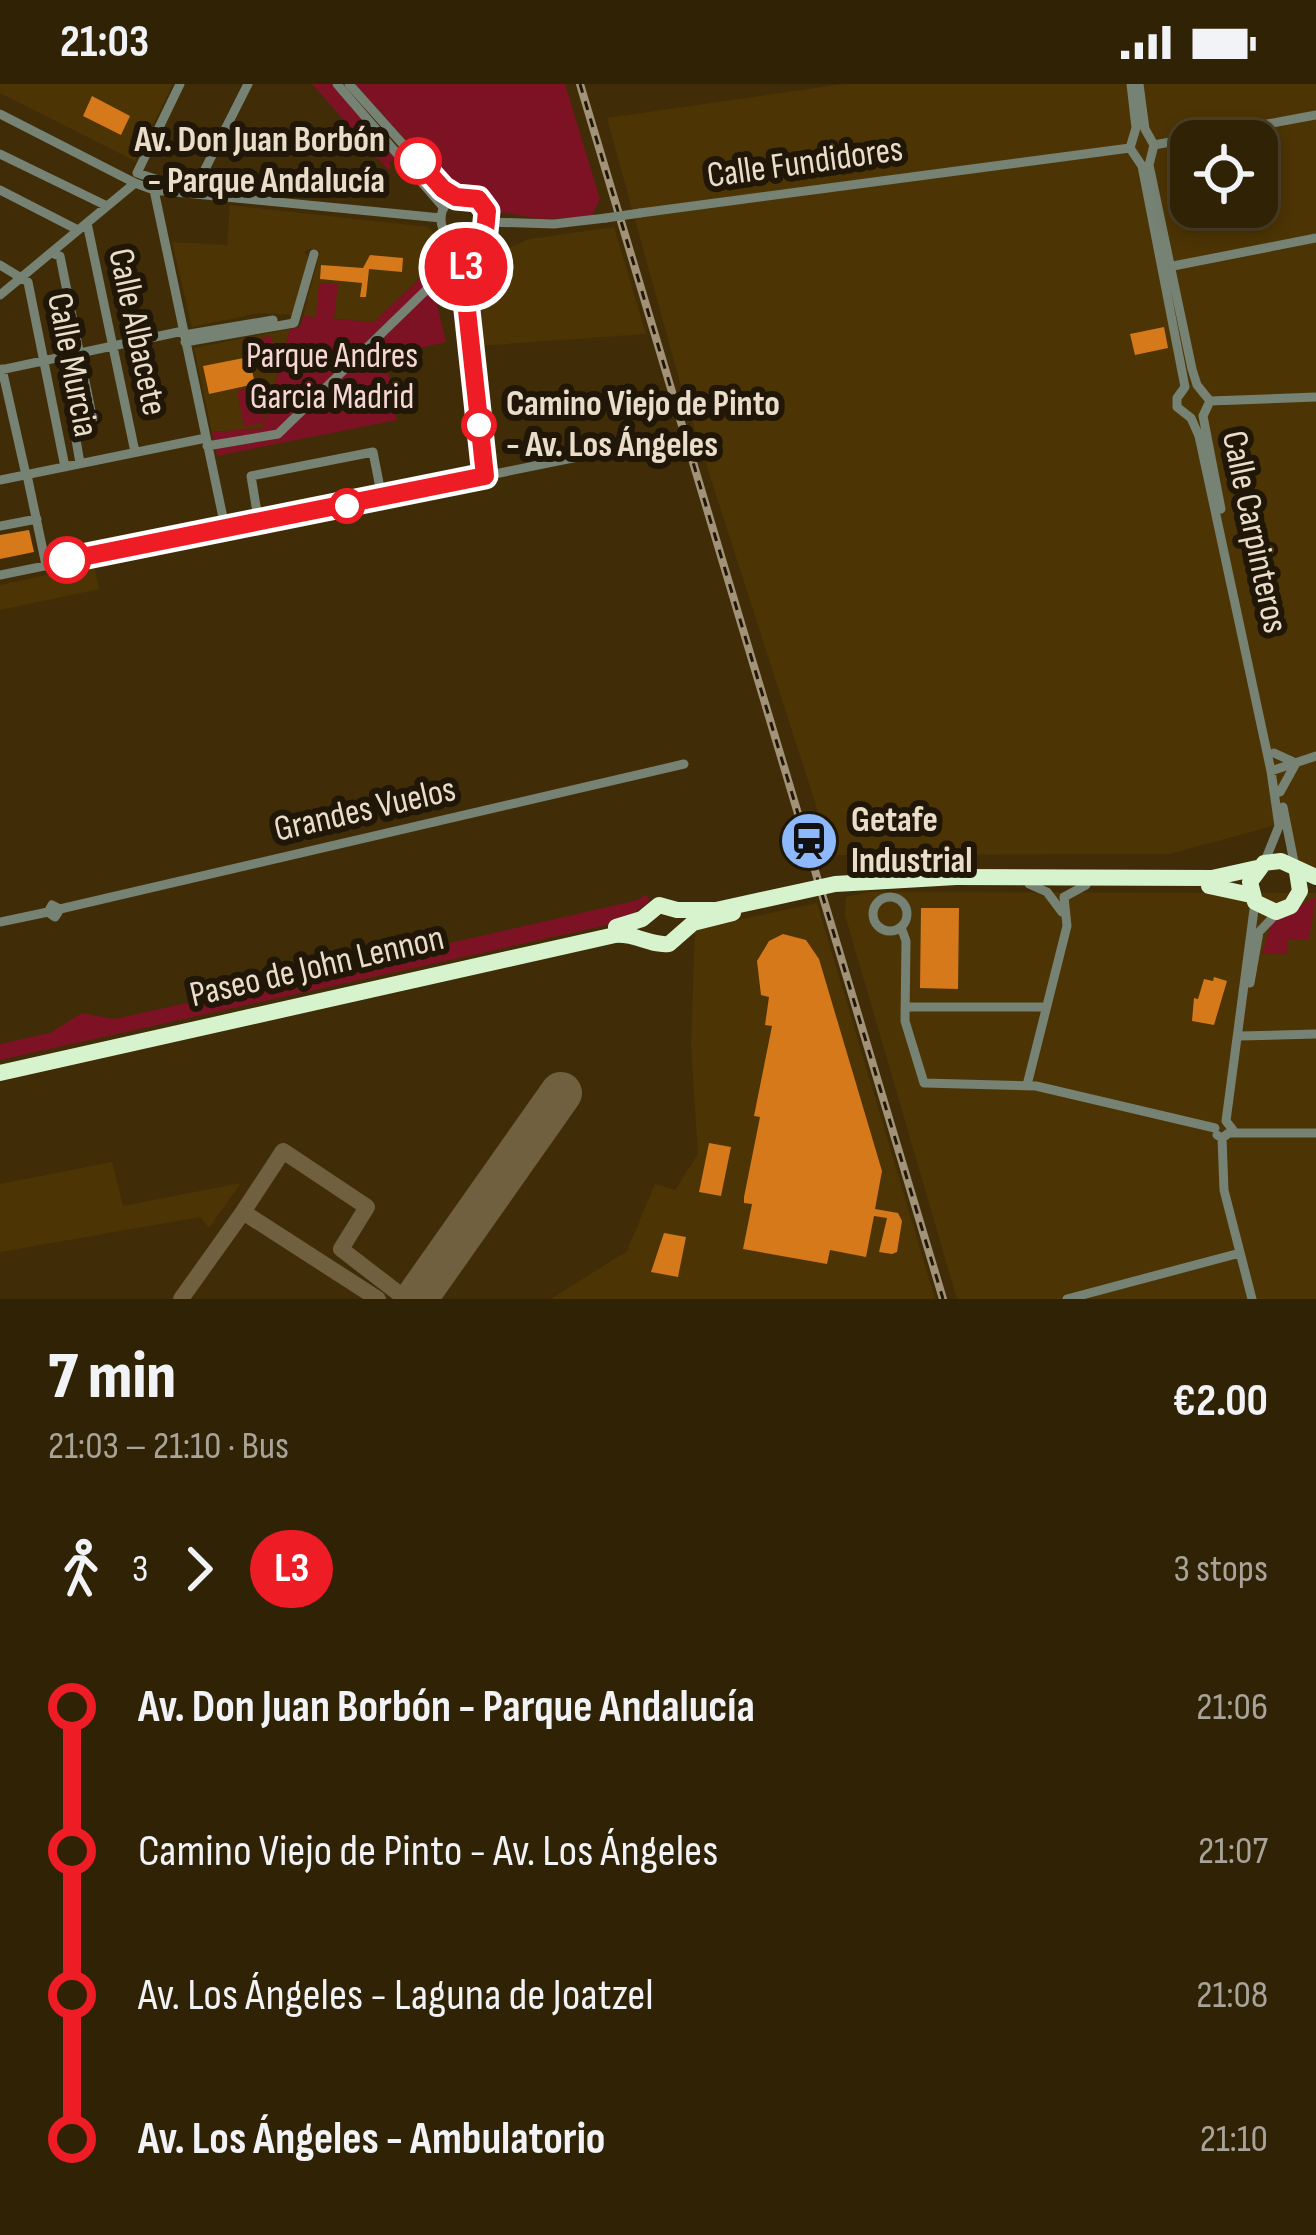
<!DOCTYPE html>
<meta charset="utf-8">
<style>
:root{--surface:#302205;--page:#382a0f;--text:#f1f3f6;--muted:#a8a49a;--line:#4b3f27}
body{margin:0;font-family:"Sofia Sans Condensed",sans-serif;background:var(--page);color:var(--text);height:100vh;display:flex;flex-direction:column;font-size:45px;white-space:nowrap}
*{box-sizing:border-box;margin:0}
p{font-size:39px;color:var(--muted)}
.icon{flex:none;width:66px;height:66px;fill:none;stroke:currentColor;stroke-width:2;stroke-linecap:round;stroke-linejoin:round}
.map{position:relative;height:1215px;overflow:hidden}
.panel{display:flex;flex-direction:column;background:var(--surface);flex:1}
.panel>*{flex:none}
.badge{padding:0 24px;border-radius:39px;font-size:42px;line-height:78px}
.tools{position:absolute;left:1170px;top:36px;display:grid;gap:24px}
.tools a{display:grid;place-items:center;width:108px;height:108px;border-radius:24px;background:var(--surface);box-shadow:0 6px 18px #0003,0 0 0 3px var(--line);font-size:60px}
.map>.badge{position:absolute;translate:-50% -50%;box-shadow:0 0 0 6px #fff}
.legs{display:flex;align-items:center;gap:18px;height:132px;padding:0 48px;font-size:39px}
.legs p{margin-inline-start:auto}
.overview{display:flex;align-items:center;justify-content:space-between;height:204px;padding:0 48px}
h1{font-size:66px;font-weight:800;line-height:90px}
ul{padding:0 48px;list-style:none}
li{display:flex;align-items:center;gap:42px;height:144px;font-size:45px}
li i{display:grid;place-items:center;width:18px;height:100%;margin:0 15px;background:currentColor}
li i::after{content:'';width:30px;height:30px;margin:-15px;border:9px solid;border-radius:50%;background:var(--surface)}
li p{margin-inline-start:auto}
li:first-child i{background:linear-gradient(#0000 50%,currentColor 0)}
li:last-child i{background:linear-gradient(currentColor 50%,#0000 0)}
.status{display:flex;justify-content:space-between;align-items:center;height:84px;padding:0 60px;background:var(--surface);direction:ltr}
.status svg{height:33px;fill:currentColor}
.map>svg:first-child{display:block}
.built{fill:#4c3404;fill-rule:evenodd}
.green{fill:#7c1223}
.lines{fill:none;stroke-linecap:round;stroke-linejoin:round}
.taxiway{stroke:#71603f;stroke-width:16}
.runway{stroke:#71603f;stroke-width:42}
.building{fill:#d6791a}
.minor{stroke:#768273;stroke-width:9}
.highway{stroke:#d6f3ce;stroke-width:16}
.rail-casing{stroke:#a29277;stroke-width:8}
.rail{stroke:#201708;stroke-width:3;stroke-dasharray:9;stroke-linecap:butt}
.minor-bridge{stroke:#768273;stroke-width:9}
.highway-bridge{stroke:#d6f3ce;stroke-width:16}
.line-1-casing{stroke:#fff;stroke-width:27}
.line-1{stroke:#ee1c25;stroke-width:18}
.stop-1-dot{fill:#fff;stroke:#ee1c25;stroke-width:6}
.labels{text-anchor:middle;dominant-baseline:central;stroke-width:12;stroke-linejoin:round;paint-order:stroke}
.stop-label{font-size:36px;font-weight:bold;fill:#eaddca;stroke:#201708;text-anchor:end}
.street-label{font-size:36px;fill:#eaddca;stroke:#201708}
.park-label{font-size:36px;fill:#f7d7d6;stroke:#201708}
.poi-label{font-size:36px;font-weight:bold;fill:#eaddca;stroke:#201708;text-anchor:start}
</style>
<div class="status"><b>21:03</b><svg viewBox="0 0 49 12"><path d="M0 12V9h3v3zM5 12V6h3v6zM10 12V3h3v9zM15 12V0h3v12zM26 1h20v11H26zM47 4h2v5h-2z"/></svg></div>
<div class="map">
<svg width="1316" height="1215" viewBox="0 0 1316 1215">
<rect width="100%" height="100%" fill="#402d07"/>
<path class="built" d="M 0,0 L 173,0 L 135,77 L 0,9 Z
M 843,0 L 1316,0 L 1316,788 L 1296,779 L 1291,742 L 1276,741 L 1170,770 L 832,771 L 681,302 L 607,34 ZM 1191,57 L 1257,57 L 1257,123 L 1191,123 Z
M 230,121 L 428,143 L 450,165 L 374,238 L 303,232 L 320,167 L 309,165 L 304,168 L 309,174 L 294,231 L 260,229 L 192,243 L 172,158 L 227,161 Z
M 614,143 L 646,250 L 477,262 L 473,178 L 530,155 Z
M 290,245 L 263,344 L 212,348 L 194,264 Z
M 94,481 L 99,505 L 0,526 L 0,501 Z
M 868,808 L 1316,809 L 1316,1215 L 957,1215 L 845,831 L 846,813 Z
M 817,819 L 935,1215 L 551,1215 L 627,1167 L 655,1100 L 675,1106 L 698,1070 L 691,962 L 695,845 Z
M 112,1078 L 123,1122 L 241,1099 L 209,1144 L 200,1133 L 0,1168 L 0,1100 Z"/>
<path class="green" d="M 312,0 L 332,0 L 396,73 L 389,79 L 392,83 L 388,86 Z
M 355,0 L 565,0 L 600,115 L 591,133 L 541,135 L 499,128 L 480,110 L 450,105 Z
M 450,165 L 456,171 L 455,216 L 437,220 L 446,258 L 385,272 L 397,336 L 217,372 L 212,348 L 263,344 L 263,339 L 244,343 L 237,307 L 256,303 L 265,338 L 279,286 L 261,289 L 255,256 L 271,252 L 279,283 L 290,245 L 300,243 L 303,232 L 316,233 L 319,199 L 338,200 L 334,235 L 374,238 Z
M 646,810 L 650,817 L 621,838 L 0,976 L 0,960 L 50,949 L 82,929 L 114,935 L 178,921 L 638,816 Z
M 1316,813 L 1309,855 L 1288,856 L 1288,870 L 1262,870 L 1272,837 Z"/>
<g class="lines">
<path class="taxiway" d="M 181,1215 L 243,1128
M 378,1215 L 243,1128 L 283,1067 L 367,1123 L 341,1165 L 406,1215"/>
<path class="runway" d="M 416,1215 L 561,1009"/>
</g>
<path class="building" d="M 92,12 L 130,32 L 121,51 L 83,32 Z
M 370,171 L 403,174 L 402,188 L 369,185 L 366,213 L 360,213 L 362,199 L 320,195 L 321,181 L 363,184 Z
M 1164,243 L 1168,264 L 1135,271 L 1130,250 Z
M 249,273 L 255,300 L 209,310 L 203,282 Z
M 29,446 L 34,468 L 0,475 L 0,451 Z
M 921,824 L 959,824 L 958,905 L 920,904 Z
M 783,850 L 806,856 L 819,875 L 882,1087 L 875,1125 L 898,1129 L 902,1137 L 897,1168 L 892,1170 L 879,1168 L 887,1134 L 874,1132 L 866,1173 L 830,1166 L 827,1180 L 743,1165 L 752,1120 L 744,1119 L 744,1113 L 760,1033 L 754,1032 L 772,942 L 765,941 L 769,913 L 761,911 L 757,877 L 769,857 Z
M 1214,893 L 1227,897 L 1214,941 L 1192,937 L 1194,914 L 1198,915 L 1204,895 L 1213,897 Z
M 709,1059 L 731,1063 L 721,1112 L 699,1108 Z
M 664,1149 L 686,1153 L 678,1193 L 651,1188 Z"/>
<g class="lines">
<path class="minor" d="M 337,0 L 444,124
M 349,0 L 443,105 L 456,113
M 1131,0 L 1136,44 L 1130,64 L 1142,82 L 1185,303
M 1139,0 L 1145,45 L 1154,61 L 1149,81 L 1192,285 L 1197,301 L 1210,317 L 1203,332
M 0,30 L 135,99
M 1154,61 L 1316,31
M 0,70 L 107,122
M 137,89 L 180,0
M 137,89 L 183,104
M 135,99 L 154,106 L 441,134
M 0,106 L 78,146
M 154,106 L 225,443
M 193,109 L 248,0
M441 135a24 24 0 1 1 48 0a24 24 0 1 1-48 0Z
M 640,129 L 1130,64
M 488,138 L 554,140 L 606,134
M 87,139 L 135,368
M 467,159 L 466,216 L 485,392
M 51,169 L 60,172 L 93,337 L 87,347 L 75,350 L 80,379
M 0,181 L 28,198 L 65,383
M 1168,183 L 1316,154
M 0,211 L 135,99
M 184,251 L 273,236
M 185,258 L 294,239 L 314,170
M 2,285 L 26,391
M 0,286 L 183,247
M 1185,303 L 1177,314 L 1177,323 L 1191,334 L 1199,352 L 1271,687 L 1279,742 L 1265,777
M 1210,317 L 1316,313
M 1203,332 L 1221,425
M 207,362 L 278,350 L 454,179 L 466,180
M 27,391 L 46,481
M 0,396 L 206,354
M 259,440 L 251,392 L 373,368 L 382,414
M 0,442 L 37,435
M 0,491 L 617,365
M 1274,669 L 1296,679 L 1280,708
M 1271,687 L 1316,672
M 1283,723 L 1295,783
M 1029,800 L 1047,808 L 1062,828
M873 830a17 17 0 1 1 34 0a17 17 0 1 1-34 0Z
M 60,825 L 55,833 L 48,828 L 52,821 L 60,825 L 684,680
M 0,838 L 48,828
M 901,843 L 906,857 L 905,937 L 924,999 L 1036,1002 L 1215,1044
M 1250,899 L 1259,848 L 1277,829
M 905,923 L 1046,923
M 1239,952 L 1316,950
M 1027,1001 L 1067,842 L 1064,813 L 1086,801
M 1232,1049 L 1316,1049
M 1217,1051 L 1222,1054 L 1224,1106 L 1252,1215
M 1222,1054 L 1233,1046 L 1226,1037 L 1255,818
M 1067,1215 L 1240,1169"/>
<path class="highway" d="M 1297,788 L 1300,807 L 1291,822 L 1276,828 L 1255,818 L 1250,798 L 1264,779 L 1281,777 L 1316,793
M 956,793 L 1212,794 L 1257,784
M 1209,802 L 1251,811
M 616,843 L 642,835 L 659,821 L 677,826 L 713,826
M 0,989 L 615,851 C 636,849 650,862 669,860 L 693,839 L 733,829"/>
<defs>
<path id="rail" d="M 580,0 L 943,1215"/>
</defs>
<use href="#rail" class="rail-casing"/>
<use href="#rail" class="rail"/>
<path class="minor-bridge" d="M 606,134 L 640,129"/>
<path class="highway-bridge" d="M 716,826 L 835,800 L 956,793"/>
</g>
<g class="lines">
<defs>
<path id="line-1" d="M 67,476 L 485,392 L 466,217 L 467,159 L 485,148 L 487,127 L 478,115 L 456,113 L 443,105 L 418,77"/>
</defs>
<use href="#line-1" class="line-1-casing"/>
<use href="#line-1" class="line-1"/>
</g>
<defs>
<symbol id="station-disc" viewBox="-11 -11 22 22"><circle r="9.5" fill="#8db9fc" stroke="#201708"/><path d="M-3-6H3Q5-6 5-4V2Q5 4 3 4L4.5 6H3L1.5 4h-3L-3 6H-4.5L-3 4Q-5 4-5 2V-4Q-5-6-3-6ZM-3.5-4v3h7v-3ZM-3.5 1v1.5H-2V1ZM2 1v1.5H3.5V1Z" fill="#111"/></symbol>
</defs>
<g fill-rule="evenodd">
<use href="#station-disc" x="776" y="724" width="66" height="66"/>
</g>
<g class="stop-1-dot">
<circle cx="418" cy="77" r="21"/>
<circle cx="479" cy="341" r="15"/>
<circle cx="347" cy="422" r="15"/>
<circle cx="67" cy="476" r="21"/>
</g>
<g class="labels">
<g class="stop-label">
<text x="385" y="56">Av. Don Juan Borbón<tspan x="385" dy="41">- Parque Andalucía</tspan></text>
<text x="506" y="320" text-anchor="start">Camino Viejo de Pinto<tspan x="506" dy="41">- Av. Los Ángeles</tspan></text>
</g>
<g class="street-label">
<text transform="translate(805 79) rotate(-8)">Calle Fundidores</text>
<text transform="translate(137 248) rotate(78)">Calle Albacete</text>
<text transform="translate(72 281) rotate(79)">Calle Murcia</text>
<text transform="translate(1254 448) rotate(78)">Calle Carpinteros</text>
<text transform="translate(365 726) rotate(-13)">Grandes Vuelos</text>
<text transform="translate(317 883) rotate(-13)">Paseo de John Lennon</text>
</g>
<g class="park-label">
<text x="332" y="272">Parque Andres<tspan x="332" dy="41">Garcia Madrid</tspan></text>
</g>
<g class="poi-label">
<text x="851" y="736">Getafe<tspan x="851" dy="41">Industrial</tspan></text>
</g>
</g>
</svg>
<div class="tools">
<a><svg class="icon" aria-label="locate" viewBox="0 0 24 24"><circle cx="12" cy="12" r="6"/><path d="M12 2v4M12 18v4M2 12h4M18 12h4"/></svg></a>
</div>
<b class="badge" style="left:466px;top:183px;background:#ee1c25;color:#fff">L3</b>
</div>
<section class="panel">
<div class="overview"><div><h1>7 min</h1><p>21:03 – 21:10 · Bus</p></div><b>€2.00</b></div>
<div class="legs"><svg class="icon" aria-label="walk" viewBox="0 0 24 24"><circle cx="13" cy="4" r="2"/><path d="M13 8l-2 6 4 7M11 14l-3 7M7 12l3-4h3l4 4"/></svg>3<svg class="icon" aria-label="forward" viewBox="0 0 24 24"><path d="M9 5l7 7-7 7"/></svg><b class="badge" style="background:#ee1c25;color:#fff">L3</b><p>3 stops</p></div>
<ul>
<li><i style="color:#ee1c25"></i><b>Av. Don Juan Borbón - Parque Andalucía</b><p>21:06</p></li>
<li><i style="color:#ee1c25"></i><span>Camino Viejo de Pinto - Av. Los Ángeles</span><p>21:07</p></li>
<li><i style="color:#ee1c25"></i><span>Av. Los Ángeles - Laguna de Joatzel</span><p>21:08</p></li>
<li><i style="color:#ee1c25"></i><b>Av. Los Ángeles - Ambulatorio</b><p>21:10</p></li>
</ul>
</section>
